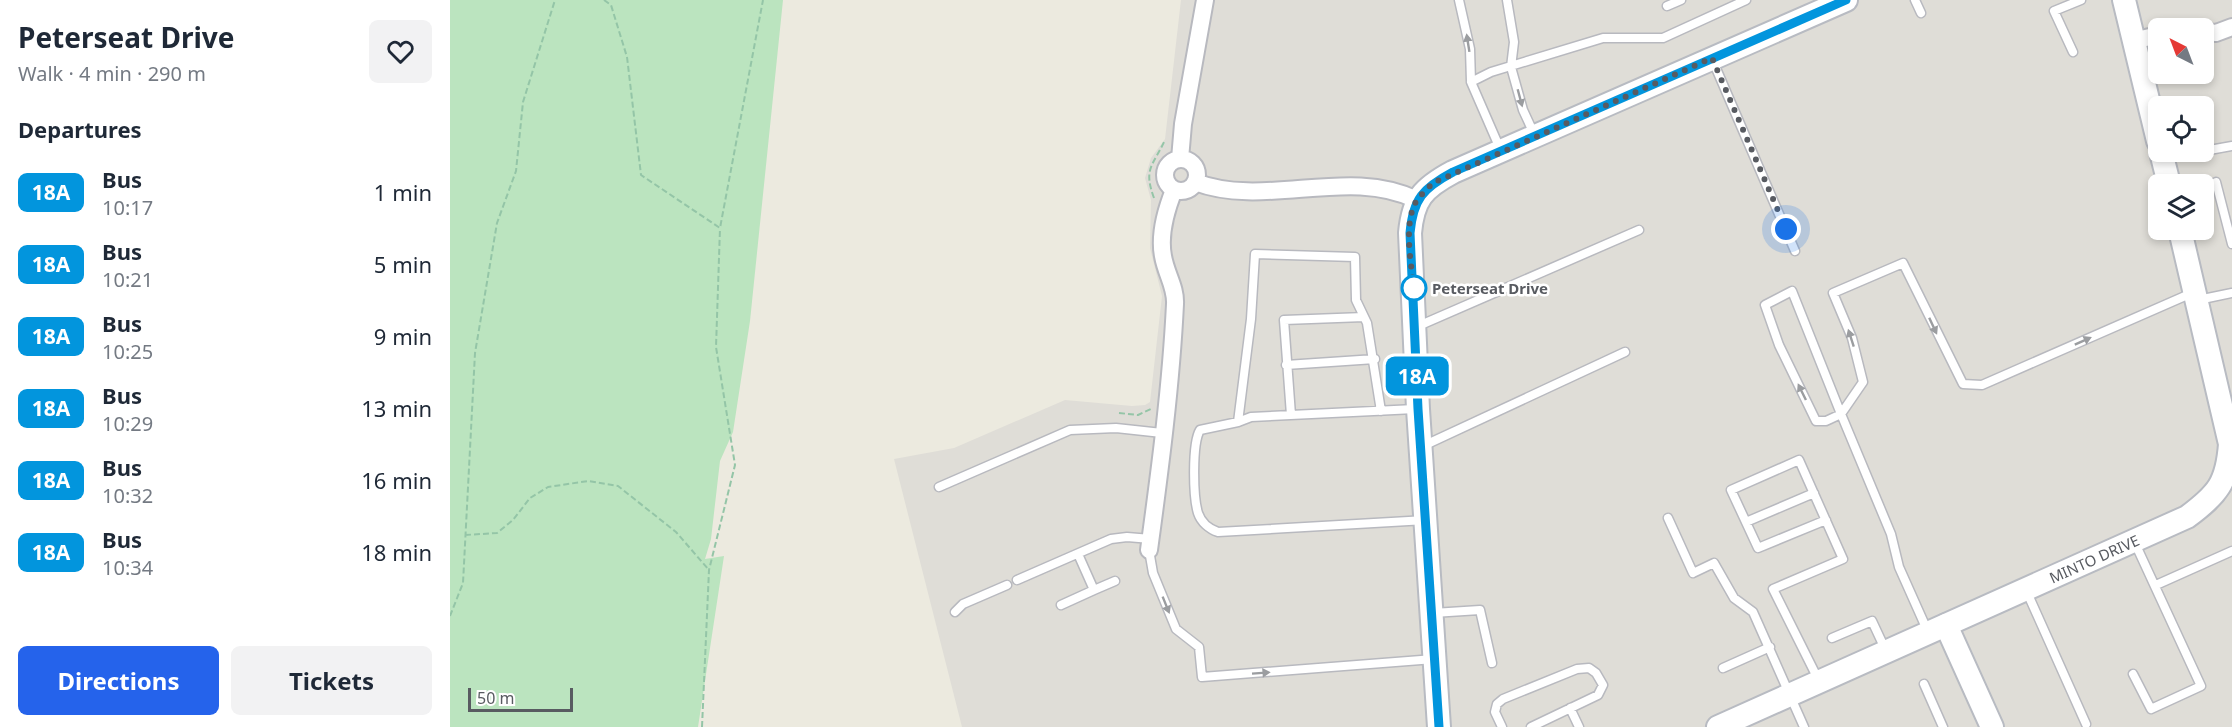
<!DOCTYPE html>
<meta charset="utf-8">
<style>
:root{--surface:#fff;--page:#f2f2f3;--text:#1f2937;--muted:#747a83;--accent:#2563eb}
body{margin:0;font-family:"Noto Sans",sans-serif;background:var(--page);color:var(--text);height:100vh;display:flex;flex-direction:column;font-size:22px;white-space:nowrap}
*{box-sizing:border-box;margin:0}
p{font-size:20px;color:var(--muted)}
.icon{flex:none;width:33px;height:33px;fill:none;stroke:currentColor;stroke-width:2;stroke-linecap:round;stroke-linejoin:round}
.map{position:relative;flex:1;overflow:hidden}
.panel{display:flex;flex-direction:column;background:var(--surface);width:450px}
.panel>*{flex:none}
.badge{padding:0 12px;border-radius:9px;font-size:21px;line-height:39px}
.needle{width:39px;rotate:318deg}
.controls{position:absolute;left:1698px;top:18px;display:grid;gap:12px}
.controls a{display:grid;place-items:center;width:66px;height:66px;border-radius:9px;background:var(--surface);box-shadow:0 3px 9px #0003;font-size:30px}
.scale{position:absolute;left:18px;bottom:15px;width:105px;box-sizing:border-box;padding-left:6px;border:3px solid #585b61;border-top:0;font-size:16px;line-height:21px;white-space:nowrap;color:#585b61;-webkit-text-stroke:4px #fff;paint-order:stroke}
.you{position:absolute;width:30px;height:30px;margin:-15px;border:4px solid #fff;border-radius:50%;background:#1a73e8;box-shadow:0 0 0 9px #1a73e833}
.map>.badge{position:absolute;translate:-50% -50%;box-shadow:0 0 0 3px #fff}
h2{padding:0 18px;font-size:22px;line-height:54px}
.round{display:grid;place-items:center;flex:none;width:63px;height:63px;border-radius:9px;background:var(--page)}
.head{display:flex;align-items:center;justify-content:space-between;height:102px;padding:0 18px}
h1{font-size:28px;font-weight:700;line-height:45px}
.cta{display:flex;gap:12px;margin-top:auto;padding:12px 18px}
.cta a{flex:1;height:69px;border-radius:9px;background:var(--accent);color:#fff;font-size:24px;font-weight:700;line-height:69px;text-align:center}
.cta a+a{background:var(--page);color:var(--text)}
ul{padding:0;list-style:none}
li{display:flex;align-items:center;gap:18px;height:72px;padding:0 18px}
li div{flex:1}
li b{display:block;font-size:22px}
li em{font-style:normal}
li .badge{min-width:66px;font-weight:700;text-align:center}
main{display:flex;flex:1;min-height:0}
.map>svg:first-child{display:block}
.industrial{fill:#dfddd7;fill-rule:evenodd}
.green{fill:#bbe4bf}
.lines{fill:none;stroke-linecap:round;stroke-linejoin:round}
.lane-casing{stroke:#b8b9bf;stroke-width:11}
.street-casing{stroke:#b8b9bf;stroke-width:20}
.secondary-casing{stroke:#b8bbc2;stroke-width:26}
.path{stroke:#94c5a7;stroke-width:2;stroke-dasharray:6 3;stroke-linecap:butt}
.lane{stroke:#fff;stroke-width:8}
.street{stroke:#fff;stroke-width:16}
.secondary{stroke:#fff;stroke-width:22}
.oneway{fill:#9b9da0}
.line-casing{stroke:#fff;stroke-width:14}
.line{stroke:#0295dd;stroke-width:9}
.walk{stroke:#585b61;stroke-width:6;stroke-dasharray:0 10.8}
.stop-dot{fill:#fff;stroke:#0295dd;stroke-width:3}
.labels{text-anchor:middle;dominant-baseline:central;stroke-width:5;stroke-linejoin:round;paint-order:stroke}
.stop-label{font-size:15px;font-weight:bold;fill:#585b61;stroke:#fff;text-anchor:start}
.street-label{font-size:15px;fill:#585b61;stroke:#fff}
</style>
<main>
<section class="panel">
<div class="head"><div><h1>Peterseat Drive</h1><p>Walk · 4 min · 290 m</p></div><a class="round"><svg class="icon" aria-label="heart" viewBox="0 0 24 24"><path d="M12 20l-8-8c-3-5 5-10 8-4 3-6 11-1 8 4z"/></svg></a></div>
<h2>Departures</h2>
<ul>
<li><span class="badge" style="background:#0295dd;color:#fff">18A</span><div><b>Bus</b><p>10:17</p></div><em>1 min</em></li>
<li><span class="badge" style="background:#0295dd;color:#fff">18A</span><div><b>Bus</b><p>10:21</p></div><em>5 min</em></li>
<li><span class="badge" style="background:#0295dd;color:#fff">18A</span><div><b>Bus</b><p>10:25</p></div><em>9 min</em></li>
<li><span class="badge" style="background:#0295dd;color:#fff">18A</span><div><b>Bus</b><p>10:29</p></div><em>13 min</em></li>
<li><span class="badge" style="background:#0295dd;color:#fff">18A</span><div><b>Bus</b><p>10:32</p></div><em>16 min</em></li>
<li><span class="badge" style="background:#0295dd;color:#fff">18A</span><div><b>Bus</b><p>10:34</p></div><em>18 min</em></li>
</ul>
<div class="cta"><a>Directions</a><a>Tickets</a></div>
</section>
<div class="map">
<svg width="1782" height="727" viewBox="0 0 1782 727">
<rect width="100%" height="100%" fill="#eceadf"/>
<path class="industrial" d="M 731,0 L 1782,0 L 1782,727 L 512,727 L 444,459 L 504,448 L 615,400 L 682,406 L 695,405 L 700,402 L 712,296 L 700,248 L 701,200 L 695,178 L 701,158 L 715,139 ZM 1708,28 L 1754,28 L 1754,74 L 1708,74 ZM 1708,106 L 1754,106 L 1754,152 L 1708,152 ZM 1708,184 L 1754,184 L 1754,230 L 1708,230 Z"/>
<path class="green" d="M 0,0 L 333,0 L 300,321 L 283,432 L 270,461 L 261,539 L 255,559 L 274,556 L 248,727 L 0,727 Z"/>
<g class="lines">
<defs>
<path id="lane" d="M 1009,0 L 1020,49 L 1021,82 L 1051,151
M 1057,0 L 1064,42 L 1061,67 L 1073,110 L 1085,136
M 1465,0 L 1471,13
M 1217,6 L 1231,0
M 1623,52 L 1604,11 L 1631,0
M 1262,59 L 1345,251
M 1021,82 L 1041,72 L 1153,38 L 1213,38 L 1296,0
M 1754,151 L 1782,146
M 1713,158 L 1751,152
M 1766,182 L 1782,244
M 1748,300 L 1782,293
M 966,327 L 1189,230
M 836,365 L 925,359
M 965,409 L 801,417 L 788,422 L 750,430 C 742,443 743,497 748,513 C 751,522 759,529 768,532 L 976,520
M 841,415 L 834,320 L 914,317
M 788,422 L 801,319 L 805,254 L 905,257 L 906,300 L 917,323 L 931,411
M 973,446 L 1175,352
M 489,487 L 620,430 L 666,428 L 712,433
M 1218,518 L 1243,573 L 1264,563 L 1284,598 L 1303,612 L 1354,727
M 1296,522 L 1364,493
M 699,550 L 703,573 L 726,629 L 749,647 L 752,677 L 984,659
M 628,554 L 644,590 L 665,581
M 567,580 L 661,539 L 677,537 L 701,539
M 1706,585 L 1782,551
M 1576,590 L 1636,724
M 611,605 L 644,590
M 505,612 L 513,604 L 557,585
M 983,613 L 1030,610 L 1042,663
M 1478,632 L 1449,567 L 1441,534 L 1391,414 L 1376,421 L 1366,421 L 1329,345 L 1315,305 L 1342,291 L 1391,414 L 1413,382 L 1402,338 L 1383,293 L 1453,263 L 1513,384 L 1532,385 L 1742,293
M 1382,638 L 1422,621 L 1436,651
M 1273,668 L 1320,647
M 1683,674 L 1701,709 L 1751,686 L 1684,541
M 1369,681 L 1323,589 L 1393,559 L 1349,460 L 1281,490 L 1308,548 L 1376,520
M 1474,684 L 1493,727
M 1120,708 L 1129,727
M 1052,727 L 1045,712 L 1047,704 L 1053,699 L 1127,669 L 1139,668 L 1146,673 L 1153,685 L 1148,695 L 1081,727"/>
<path id="street" d="M 1754,32 L 1766,33 L 1782,27
M 1683,41 L 1708,35
M715 175a16 16 0 1 1 32 0a16 16 0 1 1-32 0Z
M 730,159 L 733,124 L 755,0
M 745,182 C 816,209 898,166 967,200
M 699,550 C 710,469 721,386 725,304 C 726,287 716,274 713,256 C 709,235 716,210 724,190"/>
<g id="secondary">
<path d="M 1674,0 L 1708,141"/>
<path d="M 1711,152 L 1719,184"/>
<path d="M 1496,625 L 1542,727"/>
<path d="M 989,727 L 968,409 L 960,233 C 963,199 973,188 1003,172 L 1396,0"/>
<path id="s1" d="M 1268,727 L 1737,517 C 1768,494 1777,483 1780,444 L 1730,230"/>
</g>
</defs>
<use href="#lane" class="lane-casing"/>
<use href="#street" class="street-casing"/>
<use href="#secondary" class="secondary-casing"/>
<path class="path" d="M 154,0 L 161,5 L 177,57 L 191,175 L 270,228 L 313,0
M 704,198 C 693,168 703,166 715,140
M 669,413 L 688,415 L 701,409
M 15,535 L 47,533 L 63,520 L 80,498 L 98,487 L 138,481 L 168,486 L 226,532 L 259,570
M 0,616 L 13,583 L 25,353 L 47,223 L 66,171 L 73,102 L 105,0
M 252,727 L 259,570 L 285,465 L 266,347 L 270,228"/>
<use href="#lane" class="lane"/>
<use href="#street" class="street"/>
<use href="#secondary" class="secondary"/>
</g>
<defs><path id="oneway-solid" d="M-6-.8H1V-3.2L6.5 0L1 3.2V.8H-6Z" transform="scale(1.5)"/></defs>
<g class="oneway">
<use href="#oneway-solid" transform="translate(1018 43) rotate(-99)"/>
<use href="#oneway-solid" transform="translate(1070 98) rotate(75)"/>
<use href="#oneway-solid" transform="translate(1483 326) rotate(65)"/>
<use href="#oneway-solid" transform="translate(1401 338) rotate(-108)"/>
<use href="#oneway-solid" transform="translate(1633 341) rotate(-24)"/>
<use href="#oneway-solid" transform="translate(1352 392) rotate(-116)"/>
<use href="#oneway-solid" transform="translate(716 605) rotate(68)"/>
<use href="#oneway-solid" transform="translate(811 673) rotate(-4)"/>
</g>
<g class="lines">
<defs>
<path id="line" d="M 989,727 L 968,409 L 960,233 C 963,199 973,188 1003,172 L 1396,0"/>
</defs>
<use href="#line" class="line-casing"/>
<use href="#line" class="line"/>
<path class="walk" d="M 964,288 C 961,263 953,222 967,200 C 972,194 978,188 983,183 L 1262,58 L 1336,229"/>
</g>
<circle class="stop-dot" cx="964" cy="288" r="12"/>
<g class="labels">
<g class="stop-label">
<text x="982" y="288">Peterseat Drive</text>
</g>
<g class="street-label">
<text stroke="none"><textPath href="#s1" startOffset="412">MINTO DRIVE</textPath></text>
</g>
</g>
</svg>
<div class="controls">
<a><svg class="needle" viewBox="-14 -14 28 28"><path d="M0-13l5 13h-10z" fill="#e53935"/><path d="M0 13l5-13h-10z" fill="#747a83"/></svg></a>
<a><svg class="icon" aria-label="locate" viewBox="0 0 24 24"><circle cx="12" cy="12" r="6"/><path d="M12 2v4M12 18v4M2 12h4M18 12h4"/></svg></a>
<a><svg class="icon" aria-label="layers" viewBox="0 0 24 24"><path d="M12 4l9 5-9 5-9-5zM3 14l9 5 9-5"/></svg></a>
</div>
<div class="scale">50 m</div>
<div class="you" style="left:1336px;top:229px"></div>
<b class="badge" style="left:967px;top:376px;background:#0295dd;color:#fff">18A</b>
</div>
</main>
